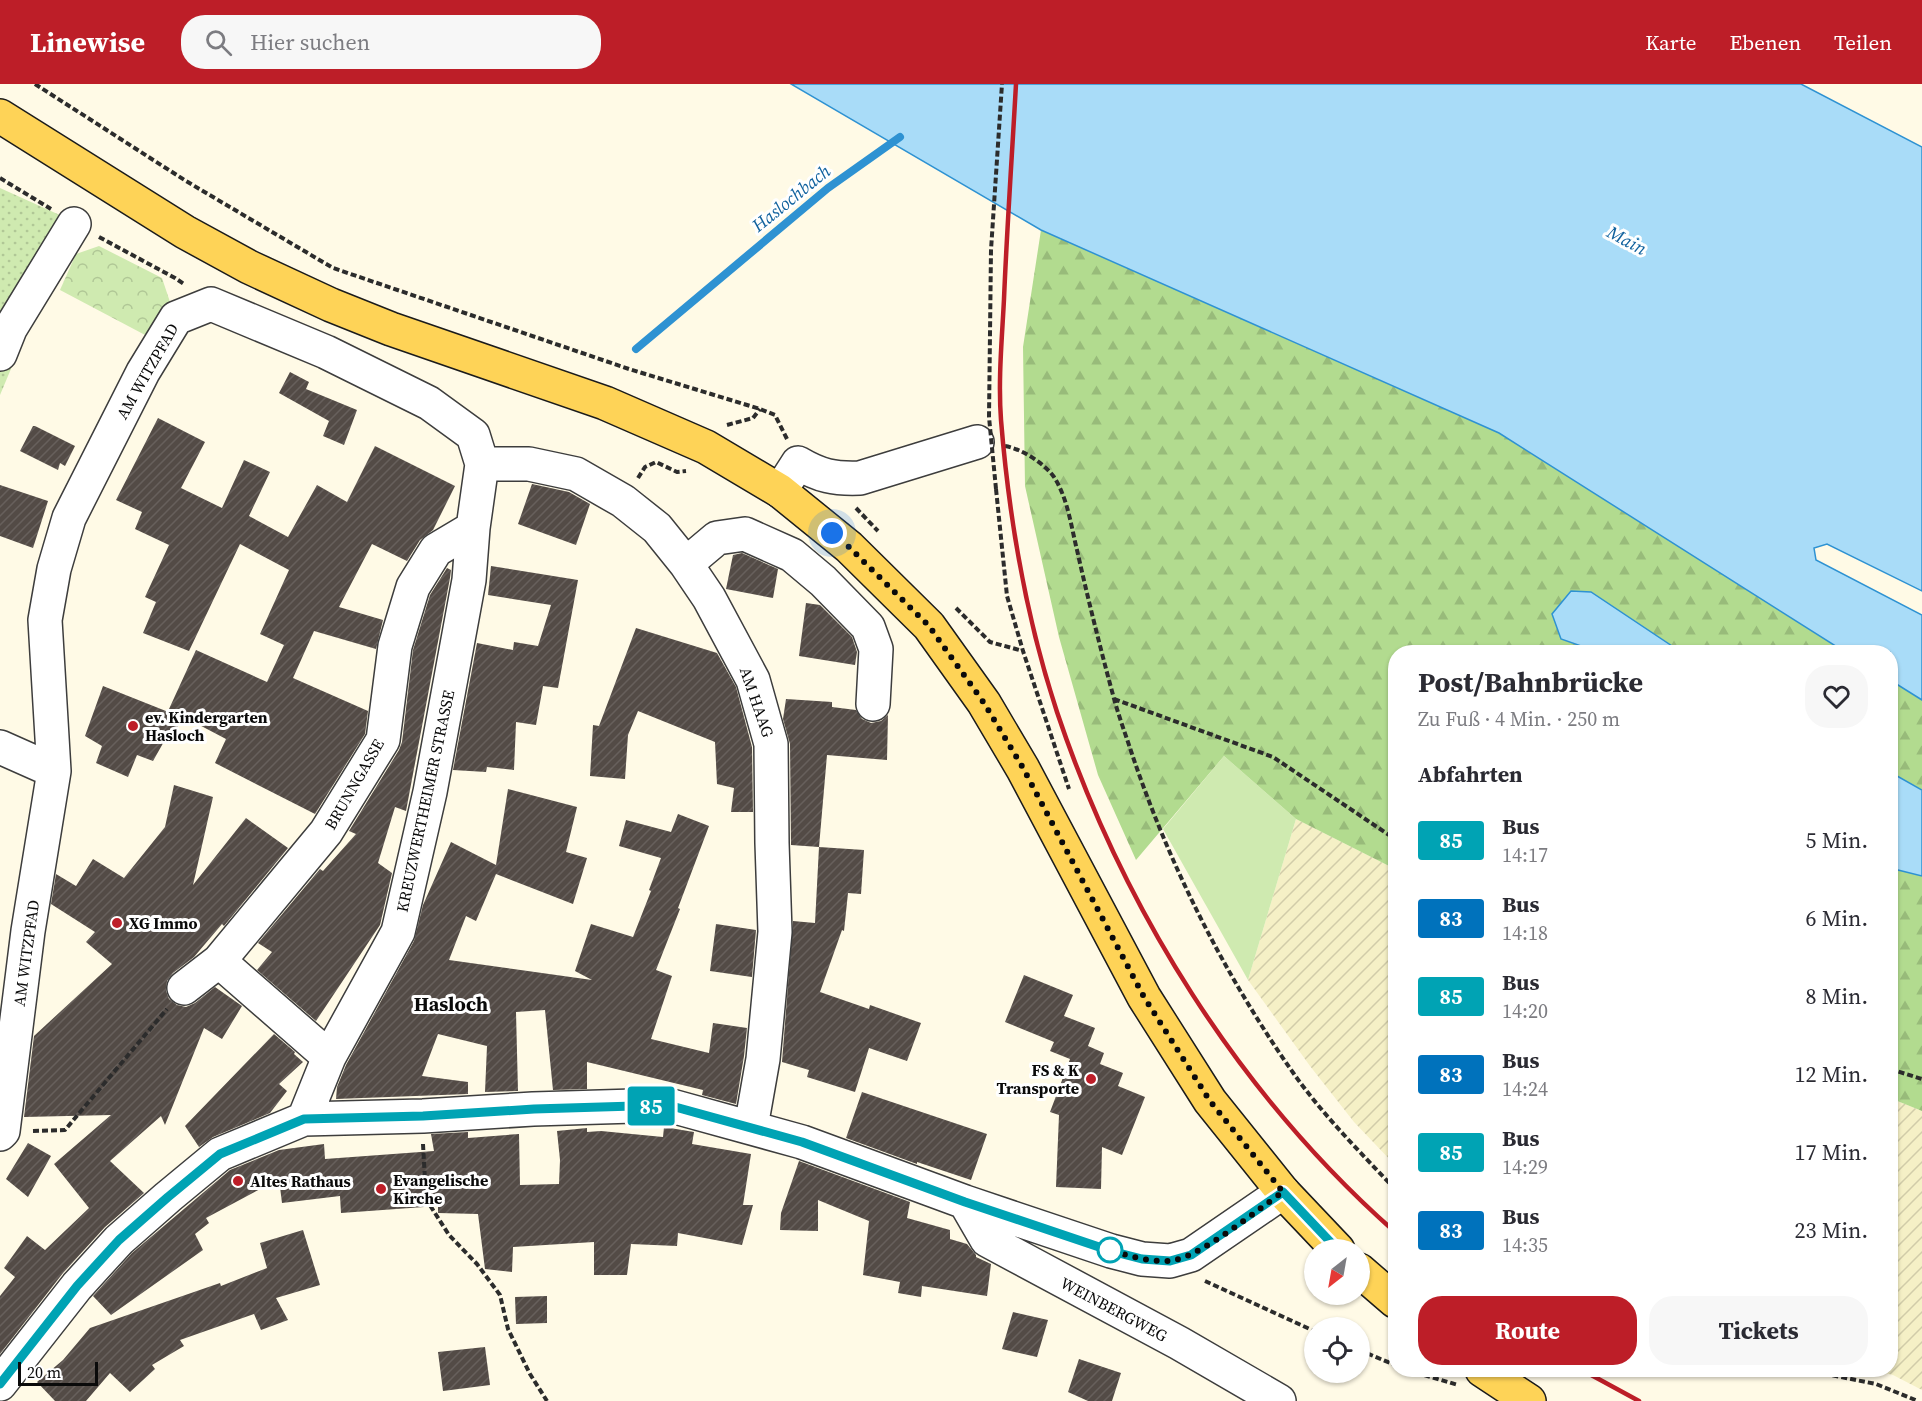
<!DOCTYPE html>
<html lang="de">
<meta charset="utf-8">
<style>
:root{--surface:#fff;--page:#f7f7f7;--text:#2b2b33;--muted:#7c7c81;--accent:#bd1e28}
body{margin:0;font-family:"Source Serif 4",serif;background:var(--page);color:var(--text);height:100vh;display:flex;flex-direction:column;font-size:22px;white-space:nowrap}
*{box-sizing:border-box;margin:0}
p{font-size:20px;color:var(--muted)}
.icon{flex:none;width:33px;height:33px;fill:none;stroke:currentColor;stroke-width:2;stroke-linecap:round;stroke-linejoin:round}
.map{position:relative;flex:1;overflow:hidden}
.side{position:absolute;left:1388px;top:561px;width:510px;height:732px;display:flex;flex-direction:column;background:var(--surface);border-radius:24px;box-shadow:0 2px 4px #0004}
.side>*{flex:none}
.badge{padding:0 12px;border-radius:4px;font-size:21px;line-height:39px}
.needle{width:39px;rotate:211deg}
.buttons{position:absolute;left:1304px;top:1155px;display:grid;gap:12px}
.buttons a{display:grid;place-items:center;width:66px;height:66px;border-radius:50%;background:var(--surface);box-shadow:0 2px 4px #0004;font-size:30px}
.scale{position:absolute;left:18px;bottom:15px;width:80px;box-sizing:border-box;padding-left:6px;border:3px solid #0a0a0a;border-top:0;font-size:16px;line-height:21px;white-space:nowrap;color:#0a0a0a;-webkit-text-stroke:4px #fff;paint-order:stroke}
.you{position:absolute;width:30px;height:30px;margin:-15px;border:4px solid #fff;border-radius:50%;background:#1a73e8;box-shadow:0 0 0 9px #1a73e833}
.map>.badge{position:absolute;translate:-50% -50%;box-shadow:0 0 0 3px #fff}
h2{padding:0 30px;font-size:22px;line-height:54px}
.round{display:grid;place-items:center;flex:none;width:63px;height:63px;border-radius:24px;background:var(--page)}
.headline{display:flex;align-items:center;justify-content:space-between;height:102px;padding:0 30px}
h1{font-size:28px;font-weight:700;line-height:45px}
.button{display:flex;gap:12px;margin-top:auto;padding:12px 30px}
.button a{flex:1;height:69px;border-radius:24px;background:var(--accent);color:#fff;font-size:24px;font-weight:700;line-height:69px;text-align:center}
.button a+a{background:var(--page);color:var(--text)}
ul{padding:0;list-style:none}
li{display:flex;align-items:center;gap:18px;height:78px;padding:0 30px}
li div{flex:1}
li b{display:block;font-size:22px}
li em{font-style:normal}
li .badge{min-width:66px;font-weight:700;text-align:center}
header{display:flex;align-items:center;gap:36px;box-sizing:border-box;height:84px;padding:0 30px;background:var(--accent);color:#fff}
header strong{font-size:28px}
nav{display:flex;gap:33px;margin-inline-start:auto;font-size:21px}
.search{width:420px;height:54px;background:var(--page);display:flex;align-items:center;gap:15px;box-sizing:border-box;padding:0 21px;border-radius:24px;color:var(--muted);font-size:22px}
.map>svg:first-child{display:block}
.farmland{fill:url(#farmland-furrows)}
.grass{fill:#cfeab0}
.forest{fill:url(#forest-firs)}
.park{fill:url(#park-crowns)}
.garden{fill:url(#garden-dots)}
.water{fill:#a9dcf8;stroke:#2e92d2;stroke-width:1.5}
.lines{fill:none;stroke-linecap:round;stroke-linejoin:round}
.stream{stroke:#2e92d2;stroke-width:8}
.building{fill:url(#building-hatch)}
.minor-casing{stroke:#3d3d3d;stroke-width:36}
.major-casing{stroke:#1b1b1b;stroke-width:36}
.path{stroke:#2c2c2c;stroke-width:4;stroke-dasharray:6 3;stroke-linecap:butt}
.minor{stroke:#fff;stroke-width:33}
.major{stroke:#fed357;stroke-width:33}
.rail{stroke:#bd1e28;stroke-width:4.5}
.path-bridge{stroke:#2c2c2c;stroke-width:4;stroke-dasharray:6 3;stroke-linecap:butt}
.line-casing{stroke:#fff;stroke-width:14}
.line{stroke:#00a3b4;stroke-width:9}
.walk{stroke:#0a0a0a;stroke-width:6;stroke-dasharray:0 10.8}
.poi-dot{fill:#bd1e28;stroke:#fff;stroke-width:2}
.stop-dot{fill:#fff;stroke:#00a3b4;stroke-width:3}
.labels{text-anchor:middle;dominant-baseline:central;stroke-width:6;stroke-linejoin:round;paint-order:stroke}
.street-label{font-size:16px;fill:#0a0a0a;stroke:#fff}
.poi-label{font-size:16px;font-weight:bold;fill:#0a0a0a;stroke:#fff;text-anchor:start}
.water-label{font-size:18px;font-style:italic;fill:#11629e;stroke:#fff}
.quarter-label{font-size:20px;font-weight:bold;fill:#0a0a0a;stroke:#fff}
</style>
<header>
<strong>Linewise</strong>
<div class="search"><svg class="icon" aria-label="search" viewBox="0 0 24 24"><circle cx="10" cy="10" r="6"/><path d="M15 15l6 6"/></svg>Hier suchen</div>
<nav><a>Karte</a><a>Ebenen</a><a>Teilen</a></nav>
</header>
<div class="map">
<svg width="1922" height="1317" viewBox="0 0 1922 1317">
<defs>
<pattern id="farmland-furrows" width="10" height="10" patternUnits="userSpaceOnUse" patternTransform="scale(1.5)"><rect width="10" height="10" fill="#f5f0c6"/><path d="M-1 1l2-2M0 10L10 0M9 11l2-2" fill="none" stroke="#d1cca9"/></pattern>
<pattern id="forest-firs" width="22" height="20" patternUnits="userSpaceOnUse" patternTransform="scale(1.5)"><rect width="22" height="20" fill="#b2db8f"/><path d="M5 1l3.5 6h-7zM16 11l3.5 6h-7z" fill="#98bb7a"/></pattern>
<pattern id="park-crowns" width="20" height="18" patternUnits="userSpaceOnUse" patternTransform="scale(1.5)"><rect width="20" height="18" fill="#cfeab0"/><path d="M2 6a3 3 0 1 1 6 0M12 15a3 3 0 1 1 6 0" fill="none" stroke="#b0c796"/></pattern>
<pattern id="garden-dots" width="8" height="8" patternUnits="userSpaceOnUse" patternTransform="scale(1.5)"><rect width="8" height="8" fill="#cfeab0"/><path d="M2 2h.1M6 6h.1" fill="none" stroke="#b0c796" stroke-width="1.8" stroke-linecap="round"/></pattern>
<pattern id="building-hatch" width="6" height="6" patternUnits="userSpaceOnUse" patternTransform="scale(1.5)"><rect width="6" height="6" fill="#534b46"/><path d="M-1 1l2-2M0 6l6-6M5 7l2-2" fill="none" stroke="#67605c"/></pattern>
</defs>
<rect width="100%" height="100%" fill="#fffae6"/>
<path class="farmland" d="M 1296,735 L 1395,785 L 1395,1081 L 1354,1038 L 1310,982 L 1248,896 Z
M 1890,1014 L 1922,1027 L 1922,1306 L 1893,1291 L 1872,1286 L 1890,1286 Z"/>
<path class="grass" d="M 1224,672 L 1296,735 L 1248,896 L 1163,745 Z"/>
<path class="forest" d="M 1041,146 L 1499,349 L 1845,568 L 1681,568 L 1665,560 L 1561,555 L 1598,568 L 1395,568 L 1395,785 L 1296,735 L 1224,672 L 1136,776 L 1098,691 L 1059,553 L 1025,402 L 1023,263 Z
M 1890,596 L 1922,616 L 1922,706 L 1890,688 Z
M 1890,781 L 1898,786 L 1922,792 L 1922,1027 L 1890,1014 Z"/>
<path class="park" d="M 99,162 L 162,194 L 170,218 L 147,252 L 60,206 L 76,170 Z"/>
<path class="garden" d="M 0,104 L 73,137 L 0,311 Z"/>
<path class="water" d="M 791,0 L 1801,0 L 1922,63 L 1922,507 L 1827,460 L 1814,464 L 1816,476 L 1922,531 L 1922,616 L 1890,596 L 1890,568 L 1845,568 L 1499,349 L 1041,146 Z
M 1571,507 L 1591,508 L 1681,568 L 1598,568 L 1561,555 L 1552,530 Z
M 1890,688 L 1922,706 L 1922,792 L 1898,786 L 1890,781 Z"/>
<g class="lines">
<path class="stream" d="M 636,265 L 828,104 L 900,53"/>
</g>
<path class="building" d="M 290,288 L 309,298 L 306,305 L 357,326 L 344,361 L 323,352 L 329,337 L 279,309 Z
M 158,334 L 205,358 L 181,404 L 222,424 L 244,376 L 270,388 L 249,432 L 288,453 L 317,401 L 347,418 L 375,362 L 455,402 L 433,446 L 420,456 L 407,477 L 372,460 L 339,523 L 383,536 L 376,565 L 314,547 L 293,594 L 368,627 L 365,650 L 315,730 L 215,679 L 226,655 L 169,625 L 196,566 L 267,598 L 284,561 L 260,550 L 289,486 L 240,460 L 189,567 L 143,549 L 156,518 L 145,513 L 169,461 L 135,445 L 142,428 L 116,416 Z
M 33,342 L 35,342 L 75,362 L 65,382 L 60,379 L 58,386 L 20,367 Z
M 532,400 L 569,408 L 590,420 L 576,461 L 518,440 Z
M 0,401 L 48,417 L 33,464 L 0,452 Z
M 742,469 L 778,485 L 773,514 L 726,505 L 733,471 Z
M 491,482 L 578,496 L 558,604 L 543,602 L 536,641 L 516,638 L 514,686 L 487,683 L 486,688 L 453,686 L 477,559 L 513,566 L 514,558 L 538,562 L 551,521 L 488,511 Z
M 447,484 L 451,486 L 450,494 L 406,727 L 395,723 L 378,779 L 392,789 L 380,841 L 316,937 L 257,886 L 272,868 L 258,859 L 320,785 L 323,787 L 356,750 L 349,747 L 399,666 L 402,658 L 413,566 L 430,511 Z
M 806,519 L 820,521 L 852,553 L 857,568 L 855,581 L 799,572 Z
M 636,544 L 717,569 L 736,603 L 752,663 L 753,728 L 731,728 L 734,704 L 717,700 L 715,658 L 638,627 L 628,651 L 625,695 L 590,692 L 593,641 L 599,642 Z
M 103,602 L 181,633 L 172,657 L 166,654 L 153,677 L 137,671 L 128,693 L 96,679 L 102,662 L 85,652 Z
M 786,615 L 832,618 L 832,623 L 856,626 L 862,635 L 871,639 L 881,637 L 888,631 L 887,676 L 827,671 L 819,763 L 791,761 L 790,660 L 783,635 Z
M 174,701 L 213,713 L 193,801 L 246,734 L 288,764 L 224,842 L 222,840 L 194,873 L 173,889 L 167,897 L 166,907 L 169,915 L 177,921 L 186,923 L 195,919 L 215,903 L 242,922 L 222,955 L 204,944 L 165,1041 L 161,1032 L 110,1077 L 144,1109 L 105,1143 L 63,1189 L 0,1270 L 0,1212 L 15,1193 L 4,1184 L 27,1152 L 45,1166 L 89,1124 L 54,1080 L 111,1031 L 24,1033 L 34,952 L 112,880 L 86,858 L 95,848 L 51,820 L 56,790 L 76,802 L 93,775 L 124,794 L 165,743 Z
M 508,705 L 577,723 L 566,768 L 587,774 L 573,820 L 496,790 L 476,837 L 466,832 L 449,876 L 592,896 L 575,887 L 591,840 L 633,853 L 651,807 L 649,806 L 661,774 L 619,762 L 626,736 L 671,748 L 678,730 L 709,742 L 678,824 L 680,825 L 656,886 L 672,892 L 651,955 L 709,969 L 713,939 L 747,944 L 744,972 L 736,1020 L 702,1011 L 703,1006 L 587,978 L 587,1005 L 553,1006 L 545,926 L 516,928 L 518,1007 L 485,1008 L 487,962 L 438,950 L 422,992 L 468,998 L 468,1010 L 336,1015 L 337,1003 L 346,981 L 414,857 L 423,821 L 451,758 L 496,781 Z
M 819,763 L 864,766 L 861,810 L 848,809 L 844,847 L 842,846 L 820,908 L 869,925 L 870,921 L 921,939 L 907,977 L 869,964 L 855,1008 L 807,993 L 809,986 L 782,978 L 793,837 L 815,839 Z
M 716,840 L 756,846 L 752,893 L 710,887 Z
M 1024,891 L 1073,911 L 1064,932 L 1095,944 L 1088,962 L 1104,969 L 1100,980 L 1123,989 L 1118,1002 L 1145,1013 L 1122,1071 L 1102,1063 L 1101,1105 L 1056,1103 L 1059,1031 L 1050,1028 L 1070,975 L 1050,967 L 1054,958 L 1005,938 Z
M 274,950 L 295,968 L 294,970 L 303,978 L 279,1000 L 287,1007 L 270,1029 L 213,1053 L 199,1063 L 185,1042 Z
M 862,1008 L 987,1050 L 971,1096 L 917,1078 L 917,1080 L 846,1054 Z
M 664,1043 L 694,1048 L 692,1060 L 751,1070 L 743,1121 L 753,1121 L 742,1161 L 678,1149 L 677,1162 L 631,1160 L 627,1191 L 594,1191 L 594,1158 L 513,1163 L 512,1188 L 485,1185 L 478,1130 L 438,1129 L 438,1122 L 341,1129 L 340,1112 L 282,1119 L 279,1095 L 206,1134 L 209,1139 L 195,1150 L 203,1166 L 111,1231 L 93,1212 L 132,1169 L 230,1086 L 279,1066 L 324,1060 L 325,1075 L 434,1067 L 431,1050 L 468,1048 L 468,1054 L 519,1050 L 520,1101 L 559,1100 L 560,1076 L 557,1047 L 587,1044 L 587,1048 L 601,1047 L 663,1053 Z
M 28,1059 L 51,1072 L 28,1113 L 6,1095 Z
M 799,1077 L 910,1118 L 907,1134 L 950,1146 L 950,1155 L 967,1160 L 976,1171 L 976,1173 L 991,1180 L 987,1212 L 922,1202 L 921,1213 L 898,1209 L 900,1198 L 863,1191 L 869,1137 L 818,1116 L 818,1147 L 780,1146 L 781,1129 Z
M 303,1146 L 320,1201 L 276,1214 L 288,1236 L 261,1246 L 254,1230 L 180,1256 L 184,1262 L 152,1281 L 155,1285 L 130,1308 L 110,1289 L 86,1317 L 55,1317 L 37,1298 L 63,1276 L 90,1244 L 220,1199 L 221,1202 L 267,1184 L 260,1159 Z
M 547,1212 L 547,1239 L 516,1240 L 515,1213 Z
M 1013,1228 L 1048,1236 L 1037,1273 L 1002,1265 Z
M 485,1263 L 490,1301 L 443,1307 L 438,1268 Z
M 1079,1275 L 1121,1289 L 1112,1317 L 1088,1317 L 1068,1308 Z"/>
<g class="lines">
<defs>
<path id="minor" d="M 0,270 L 10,245 L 74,140
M 482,380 L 529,380 L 576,390 L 623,417 L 657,444 L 686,480 L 709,514 L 753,596 L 771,660 L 772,759 L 775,848 L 763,975 L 751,1043
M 780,407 L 798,379 C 820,392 834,395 860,394 L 977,358
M 686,480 L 717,454 L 745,450 L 792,471 L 823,497 L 868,543 L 876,565 L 873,620
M 0,663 L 54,687
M 219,877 L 329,973
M 184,904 L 219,877 L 326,748 L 383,656 L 395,562 L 413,503 L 436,466 L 473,444
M 0,1050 L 3,1047 L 28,847 L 54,687 L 45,536 L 54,485 L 69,434 L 143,288 L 176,234 L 211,220 L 326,268 L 429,319 L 473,351 L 482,380 L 473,444 L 469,496 L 430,708 L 398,848 L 329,973 L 304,1035
M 965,1118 L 987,1156 L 1179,1259 L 1279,1317
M 0,1300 L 77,1202 L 119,1156 L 168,1113 L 220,1070 L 304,1035 L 423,1032 L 533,1025 L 668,1021 L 802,1058 L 965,1118 L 1111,1167 L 1142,1175 L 1170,1177 L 1191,1171 L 1283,1108"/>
<path id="major" d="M 0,32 L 185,148 L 249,183 L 331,221 L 391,245 L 605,319 L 706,363 L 780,407 L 849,463 L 929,542 L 984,619 L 1023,685 L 1144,913 L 1210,1017 L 1283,1108 L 1338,1166
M 1359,1186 L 1395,1217
M 1482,1286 L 1529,1317"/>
</defs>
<use href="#minor" class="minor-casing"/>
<use href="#major" class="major-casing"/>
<path class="path" d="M 35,0 L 186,97 L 333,184 L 629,285 L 760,325 L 775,331 L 787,355
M 0,94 L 51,125
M 99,153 L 175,194 L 184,200
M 727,341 L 753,334 L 760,325
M 1005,362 C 1022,365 1044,379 1054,393 C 1068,415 1071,442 1077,466 C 1088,515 1100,563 1113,611 C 1118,630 1125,649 1131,667 C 1169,781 1225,892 1294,990 C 1323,1031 1360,1068 1395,1105
M 638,394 L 645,383 L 656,378 L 677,388 L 686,387
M 996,405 L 1007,512 L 1023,567 L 1069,705
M 856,424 L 878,447
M 956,524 L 990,558 L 1023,567
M 1114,615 L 1273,673 L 1395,755
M 1890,985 L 1922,995
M 33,1047 L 65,1046 L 167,925
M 423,1060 L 426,1115 L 449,1151 L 477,1180 L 500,1211 L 508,1245 L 530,1290 L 547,1317
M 1205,1197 L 1314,1247
M 1359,1266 L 1395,1281
M 1407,1286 L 1458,1301
M 1806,1286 L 1876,1300 L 1918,1317"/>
<use href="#minor" class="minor"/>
<use href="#major" class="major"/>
<path class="rail" d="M 1016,0 C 1012,72 1007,143 1004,215 C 1002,255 998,296 1001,336 C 1009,434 1026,534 1057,628 C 1123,825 1239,1010 1395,1148
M 1582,1286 L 1639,1317"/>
<path class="path-bridge" d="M 996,405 L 989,333 L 991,166 L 1002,0"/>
</g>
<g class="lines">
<defs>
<path id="line" d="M 0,1300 L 77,1202 L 119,1156 L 168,1113 L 220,1070 L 304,1035 L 423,1032 L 534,1025 L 668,1021 L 802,1058 L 965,1118 L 1111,1167 L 1142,1175 L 1170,1177 L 1191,1171 L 1283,1108 L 1338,1166"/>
</defs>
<use href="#line" class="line-casing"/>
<use href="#line" class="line"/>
<path class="walk" d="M 832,449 L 849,463 L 929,542 L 984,619 L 1023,684 L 1144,913 L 1210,1017 L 1283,1108 C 1257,1126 1198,1175 1169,1177 C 1150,1178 1128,1172 1110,1166"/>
</g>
<g class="poi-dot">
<circle cx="133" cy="642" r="6"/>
<circle cx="117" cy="839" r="6"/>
<circle cx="1091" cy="995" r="6"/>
<circle cx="238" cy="1097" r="6"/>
<circle cx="381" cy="1105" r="6"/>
</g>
<circle class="stop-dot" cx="1110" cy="1166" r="12"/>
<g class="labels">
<g class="street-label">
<text transform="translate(147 287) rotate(-60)">AM WITZPFAD</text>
<text transform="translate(757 618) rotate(71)">AM HAAG</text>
<text transform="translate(354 700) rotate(-60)">BRUNNGASSE</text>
<text transform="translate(425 717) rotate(-78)">KREUZWERTHEIMER STRASSE</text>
<text transform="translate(26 869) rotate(-82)">AM WITZPFAD</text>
<text transform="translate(1114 1225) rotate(28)">WEINBERGWEG</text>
</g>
<g class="poi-label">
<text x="145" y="633">ev. Kindergarten<tspan x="145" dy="18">Hasloch</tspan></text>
<text x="129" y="839">XG Immo</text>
<text x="1079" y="986" text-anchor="end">FS &amp; K<tspan x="1079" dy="18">Transporte</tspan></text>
<text x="393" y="1096">Evangelische<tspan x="393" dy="18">Kirche</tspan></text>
<text x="250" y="1097">Altes Rathaus</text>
</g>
<g class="water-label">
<text transform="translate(791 114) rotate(-39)">Haslochbach</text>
<text transform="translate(1627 156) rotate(28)">Main</text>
</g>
<g class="quarter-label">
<text x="451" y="920">Hasloch</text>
</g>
</g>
</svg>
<div class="buttons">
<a><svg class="needle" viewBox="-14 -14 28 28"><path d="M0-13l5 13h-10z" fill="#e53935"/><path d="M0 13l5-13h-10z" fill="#7c7c81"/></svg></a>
<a><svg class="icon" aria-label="locate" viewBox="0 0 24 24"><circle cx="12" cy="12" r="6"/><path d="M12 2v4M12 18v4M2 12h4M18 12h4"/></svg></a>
</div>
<div class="scale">20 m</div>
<div class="you" style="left:832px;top:449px"></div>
<b class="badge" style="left:651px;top:1022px;background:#00a3b4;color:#fff">85</b>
<section class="side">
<div class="headline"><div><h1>Post/Bahnbrücke</h1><p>Zu Fuß · 4 Min. · 250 m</p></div><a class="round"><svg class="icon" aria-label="heart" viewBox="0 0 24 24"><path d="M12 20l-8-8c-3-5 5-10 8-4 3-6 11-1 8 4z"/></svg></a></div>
<h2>Abfahrten</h2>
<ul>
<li><span class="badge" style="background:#00a3b4;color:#fff">85</span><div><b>Bus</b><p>14:17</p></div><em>5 Min.</em></li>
<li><span class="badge" style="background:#0072bc;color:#fff">83</span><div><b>Bus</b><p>14:18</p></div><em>6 Min.</em></li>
<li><span class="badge" style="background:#00a3b4;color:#fff">85</span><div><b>Bus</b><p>14:20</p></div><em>8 Min.</em></li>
<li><span class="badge" style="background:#0072bc;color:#fff">83</span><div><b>Bus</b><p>14:24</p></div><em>12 Min.</em></li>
<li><span class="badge" style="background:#00a3b4;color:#fff">85</span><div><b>Bus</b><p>14:29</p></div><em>17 Min.</em></li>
<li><span class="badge" style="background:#0072bc;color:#fff">83</span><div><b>Bus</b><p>14:35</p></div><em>23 Min.</em></li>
</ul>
<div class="button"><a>Route</a><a>Tickets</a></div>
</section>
</div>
